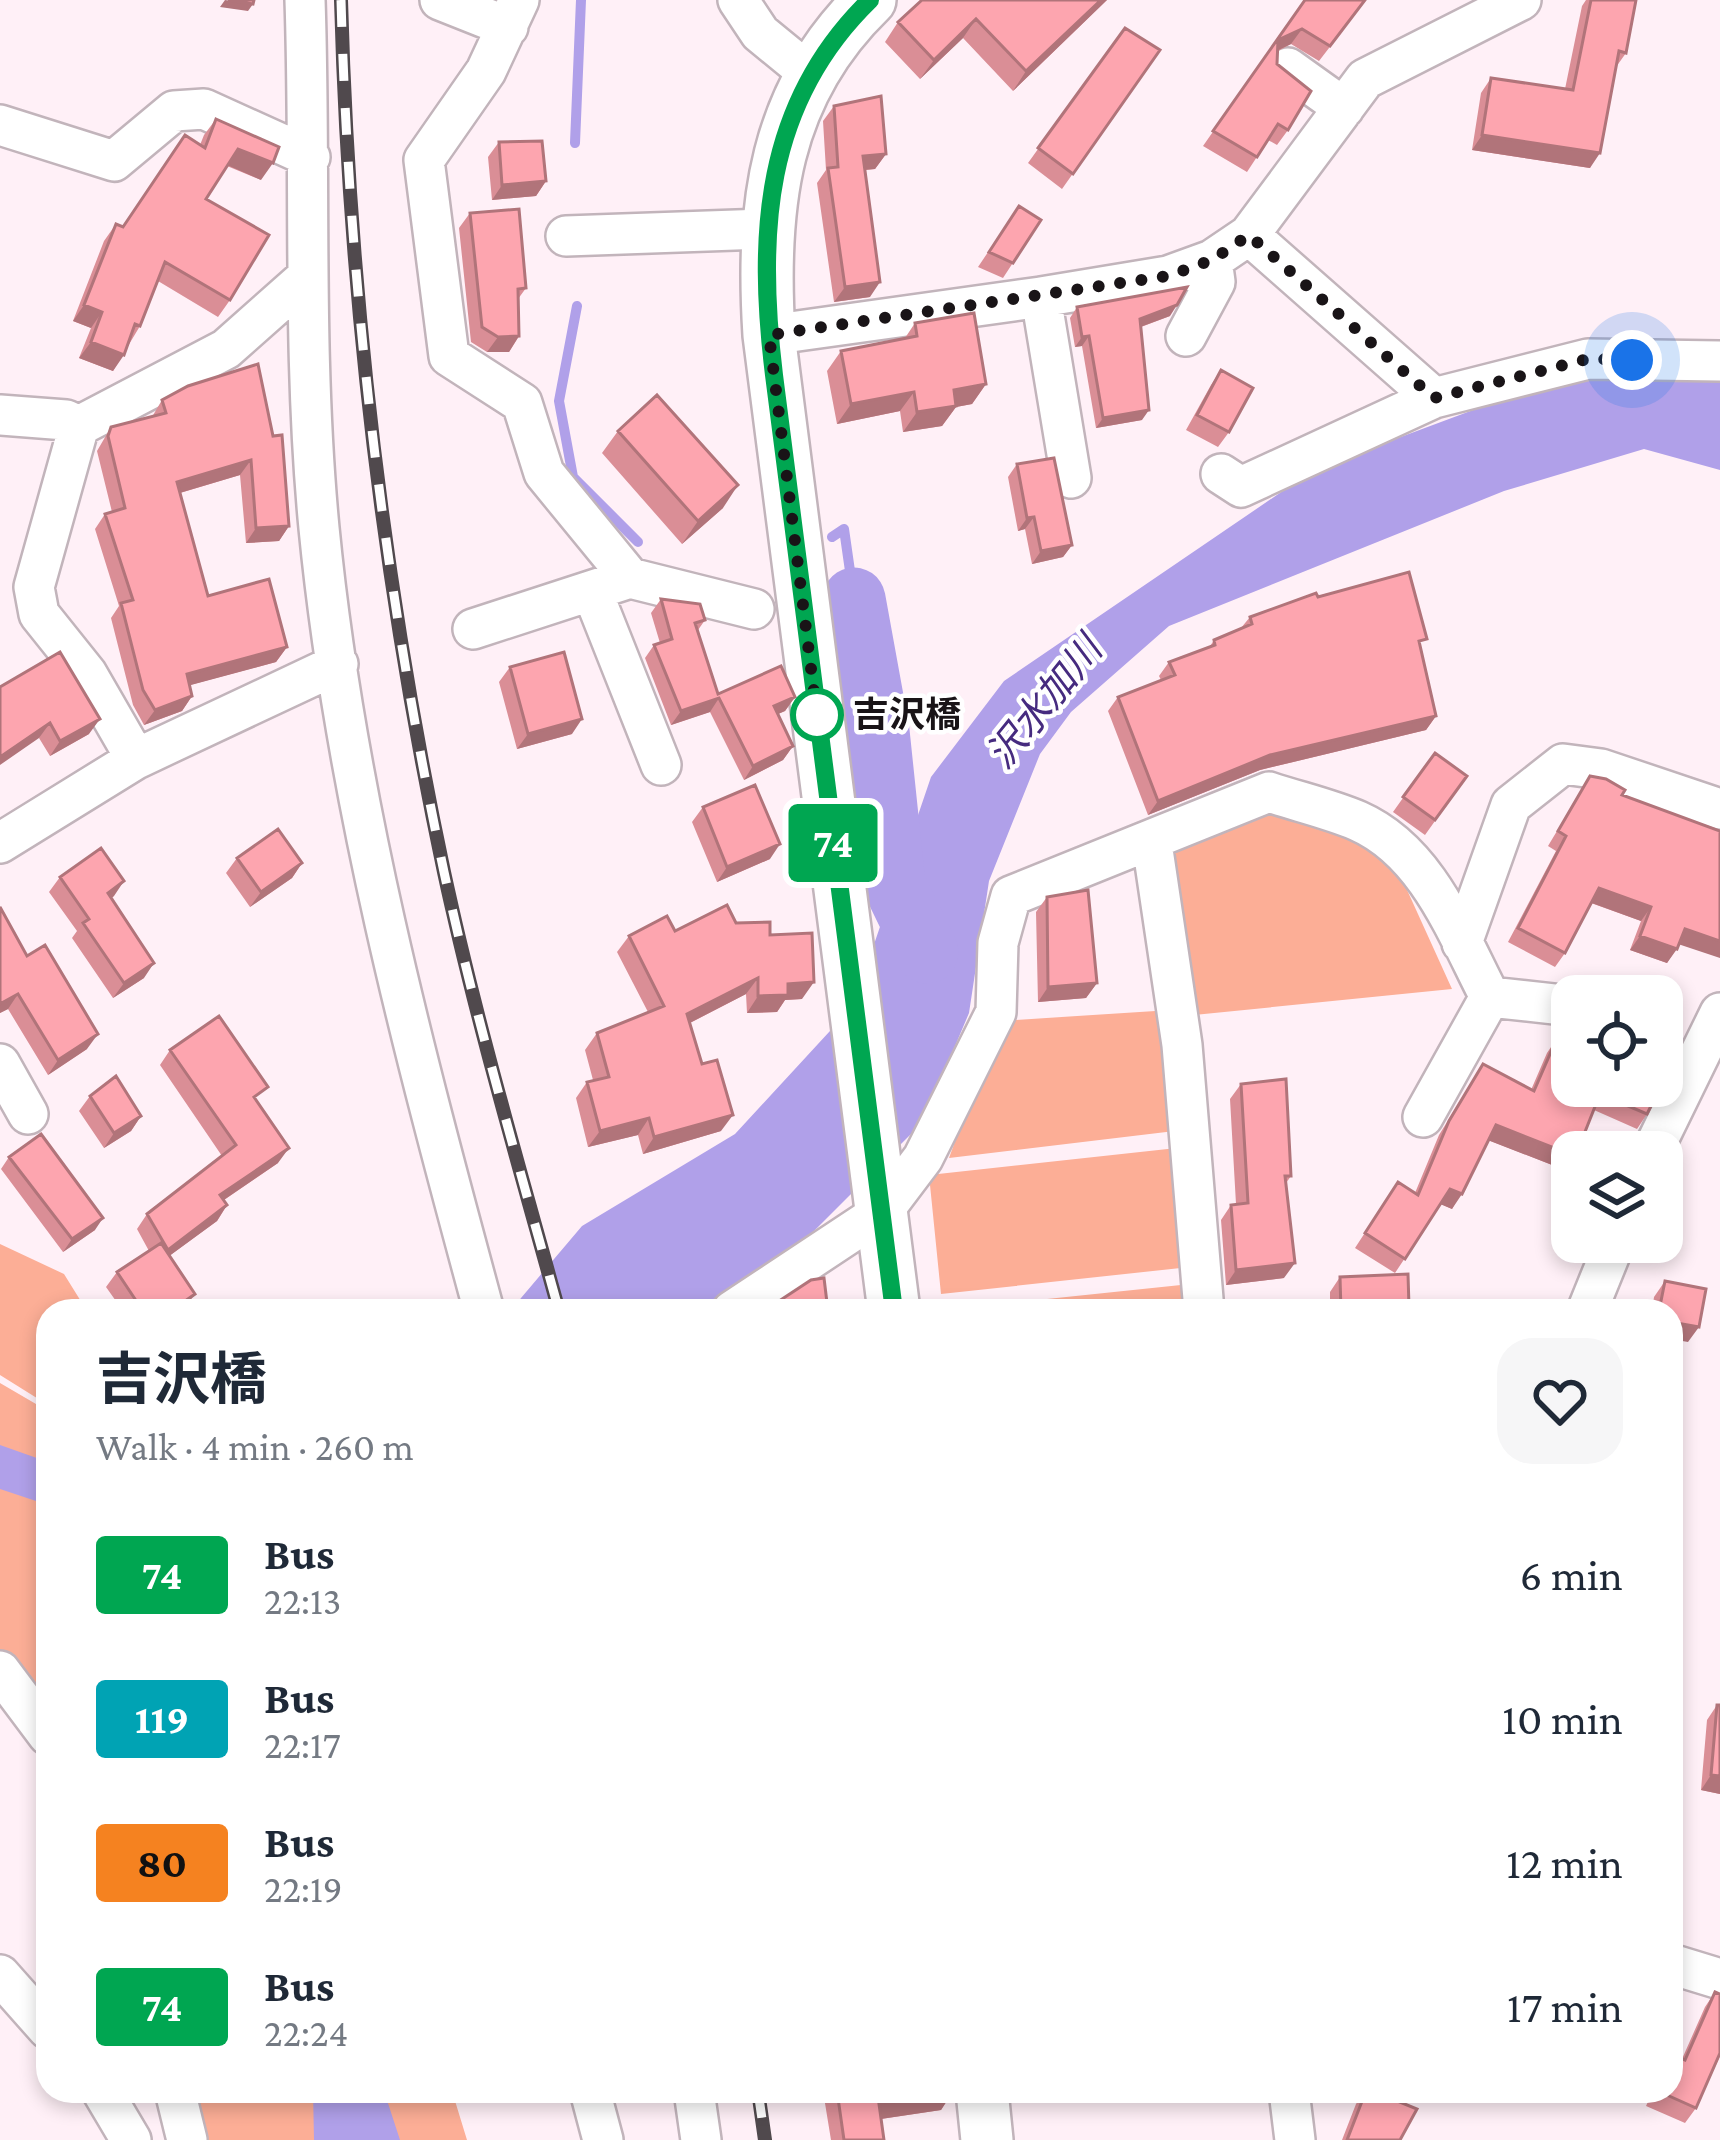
<!DOCTYPE html>
<meta charset="utf-8">
<style>
:root{--surface:#fff;--page:#f6f6f7;--text:#1f2937;--muted:#747a83}
body{margin:0;font-family:"Crimson Pro","Noto Sans JP",serif;background:var(--page);color:var(--text);height:100vh;display:flex;flex-direction:column;font-size:45px;white-space:nowrap}
*{box-sizing:border-box;margin:0}
p{font-size:39px;color:var(--muted)}
.icon{flex:none;width:66px;height:66px;fill:none;stroke:currentColor;stroke-width:2;stroke-linecap:round;stroke-linejoin:round}
.map{position:relative;flex:1;overflow:hidden}
.side{position:absolute;left:36px;top:1299px;width:1647px;height:804px;display:flex;flex-direction:column;background:var(--surface);border-radius:36px;box-shadow:0 6px 18px #0003}
.side>*{flex:none}
.badge{padding:0 24px;border-radius:9px;font-size:42px;line-height:78px}
.tools{position:absolute;left:1551px;top:975px;display:grid;gap:24px}
.tools a{display:grid;place-items:center;width:132px;height:132px;border-radius:24px;background:var(--surface);box-shadow:0 6px 18px #0003;font-size:60px}
.you{position:absolute;width:60px;height:60px;margin:-30px;border:9px solid #fff;border-radius:50%;background:#1a73e8;box-shadow:0 0 0 18px #1a73e833}
.map>.badge{position:absolute;translate:-50% -50%;box-shadow:0 0 0 6px #fff}
.round{display:grid;place-items:center;flex:none;width:126px;height:126px;border-radius:36px;background:var(--page)}
.headline{display:flex;align-items:center;justify-content:space-between;height:204px;padding:0 60px}
h1{font-size:57px;font-weight:700;line-height:90px}
ul{padding:0;list-style:none}
li{display:flex;align-items:center;gap:36px;height:144px;padding:0 60px}
li div{flex:1}
li b{display:block;font-size:45px}
li em{font-style:normal}
li .badge{min-width:132px;font-weight:700;text-align:center}
.map>svg:first-child{display:block}
.green{fill:#fcae96}
.water{fill:#b0a0e9}
.lines{fill:none;stroke-linecap:round;stroke-linejoin:round}
.stream{stroke:#b0a0e9;stroke-width:10}
.river{stroke:#b0a0e9;stroke-width:63}
.minor-casing{stroke:#c2b4bb;stroke-width:44}
.major-casing{stroke:#c2b4bb;stroke-width:56}
.minor{stroke:#fff;stroke-width:39}
.major{stroke:#fff;stroke-width:51}
.rail-casing{stroke:#50494d;stroke-width:14}
.rail{stroke:#fff;stroke-width:9;stroke-dasharray:27;stroke-linecap:butt}
.wall{fill:#da8e96}
.shaded-wall{fill:#b1747a}
.building{fill:#fda5af;stroke:#b1747a;stroke-width:3}
.line-casing{stroke:#fff;stroke-width:27}
.line{stroke:#00a651;stroke-width:18}
.walk{stroke:#191417;stroke-width:12;stroke-dasharray:0 21.6}
.stop-dot{fill:#fff;stroke:#00a651;stroke-width:6}
.labels{text-anchor:middle;dominant-baseline:central;stroke-width:9;stroke-linejoin:round;paint-order:stroke}
.stop-label{font-size:36px;font-weight:bold;fill:#191417;stroke:#fff;text-anchor:start}
.water-label{font-size:39px;font-style:italic;fill:#462b7f;stroke:#fff}
</style>
<div class="map">
<svg width="1720" height="2140" viewBox="0 0 1720 2140">
<rect width="100%" height="100%" fill="#fff0f7"/>
<path class="green" d="M 1274,801 L 1388,848 L 1452,989 L 1184,1016 L 1161,850 Z
M 1171,1010 L 1183,1130 L 949,1158 L 999,1021 Z
M 1186,1147 L 1199,1266 L 941,1294 L 929,1175 Z
M 0,1244 L 64,1274 L 87,1311 L 48,1311 L 48,1405 L 0,1375 Z
M 1200,1283 L 1203,1311 L 943,1310 Z
M 0,1383 L 48,1411 L 48,1724 L 0,1676 Z
M 177,2091 L 452,2091 L 467,2140 L 193,2140 Z"/>
<path class="water" d="M 1588,367 L 1720,380 L 1720,470 L 1644,449 L 1504,491 L 1169,626 L 1071,712 L 1040,754 L 989,881 L 969,1013 L 923,1122 L 734,1311 L 510,1311 L 582,1226 L 735,1134 L 853,1006 L 931,777 L 1004,681 L 1315,469 Z
M 0,1445 L 48,1462 L 48,1505 L 0,1489 Z
M 313,2091 L 384,2091 L 400,2140 L 314,2140 Z"/>
<g class="lines">
<path class="stream" d="M 575,143 L 581,0
M 577,306 L 559,401 L 573,477 L 638,542
M 832,537 L 844,529 L 854,599"/>
<path class="river" d="M 854,599 L 878,731 L 894,884 L 927,952"/>
<defs>
<path id="minor" d="M 305,0 C 311,177 302,351 319,528 C 345,795 414,1053 484,1311
M 440,0 L 508,27
M 738,0 L 760,33 L 810,74
M 1288,68 L 1344,108
M 0,125 L 114,161 L 174,111 L 204,109 L 310,157
M 1249,235 L 1434,398 L 1588,359 L 1720,361
M 566,236 L 766,229
M 1041,297 L 1071,478
M 769,335 L 1041,297 L 1168,276 L 1212,260 L 1249,235 L 1365,79 L 1521,0
M 1186,336 L 1215,282 L 1212,260
M 0,415 L 66,420 L 79,426
M 1221,474 L 1241,487 L 1434,398
M 630,578 L 754,609
M 592,591 L 661,765
M 473,629 L 630,578 L 544,473 L 522,403 L 449,356 L 424,160 L 486,71 L 519,0
M 136,759 L 87,674 L 39,614 L 34,587 L 79,426 L 226,349 L 306,278
M 0,843 L 136,759 L 338,664
M 1152,843 L 1182,1045 L 1204,1311
M 1462,943 L 1511,805 L 1563,764 L 1601,769 L 1720,809
M 0,1064 L 28,1114
M 1423,1117 L 1490,997
M 1652,1152 L 1720,1013
M 732,1311 L 883,1211 L 923,1158 L 996,1012 L 998,943 L 1011,896 L 1269,792 C 1299,802 1330,809 1358,821 C 1428,852 1457,934 1490,997 L 1572,1006
M 1587,1311 L 1615,1242
M 0,1671 L 48,1735
M 1671,1964 L 1720,1979
M 0,1975 L 48,2029
M 102,2091 L 131,2140
M 175,2091 L 187,2140
M 590,2091 L 603,2140
M 694,2091 L 701,2140
M 1289,2091 L 1295,2140"/>
<path id="major" d="M 870,0 C 773,94 761,207 769,335 L 894,1311
M 982,2091 L 987,2140"/>
</defs>
<use href="#minor" class="minor-casing"/>
<use href="#major" class="major-casing"/>
<use href="#minor" class="minor"/>
<use href="#major" class="major"/>
<defs>
<path id="rail" d="M 341,0 C 349,291 384,588 444,872 C 476,1020 519,1166 559,1311
M 758,2091 L 765,2140"/>
</defs>
<use href="#rail" class="rail-casing"/>
<use href="#rail" class="rail"/>
</g>
<path class="wall" d="M 1107,0 L 1013,91 L 963,38 L 920,79 L 885,42 L 898,22 Z
M 1305,0 L 1366,0 L 1319,61 L 1291,44 L 1278,51 L 1277,64 L 1288,130 L 1277,145 L 1268,140 L 1247,172 L 1203,146 Z
M 1586,0 L 1636,0 L 1626,53 L 1616,67 L 1590,168 L 1472,150 L 1481,93 L 1491,78 L 1565,89 L 1582,6 Z
M 1125,28 L 1160,50 L 1062,189 L 1028,163 Z
M 834,106 L 886,154 L 875,169 L 865,170 L 870,297 L 834,302 L 817,183 L 826,170 L 823,121 Z
M 216,119 L 261,180 L 227,166 L 206,199 L 230,300 L 218,317 L 158,281 L 140,326 L 113,371 L 79,358 L 91,328 L 73,321 L 104,241 L 116,224 L 123,227 L 200,145 L 204,135 Z
M 499,142 L 546,181 L 536,196 L 492,200 L 488,157 Z
M 1019,206 L 1041,220 L 1003,278 L 978,267 Z
M 470,213 L 526,288 L 518,299 L 519,336 L 509,352 L 487,352 L 471,342 L 459,228 Z
M 1077,307 L 1170,316 L 1141,327 L 1142,420 L 1096,428 L 1082,346 L 1075,347 L 1070,318 Z
M 915,323 L 986,384 L 972,404 L 956,407 L 942,426 L 903,432 L 900,411 L 837,424 L 827,371 L 841,351 L 905,338 Z
M 258,364 L 289,526 L 279,541 L 246,543 L 240,475 L 180,493 L 208,596 L 287,647 L 276,662 L 190,685 L 192,696 L 182,711 L 144,725 L 133,705 L 111,618 L 119,606 L 95,529 L 105,514 L 112,512 L 97,451 L 111,427 L 152,417 L 162,400 Z
M 1221,370 L 1229,432 L 1218,447 L 1186,430 L 1211,385 Z
M 618,431 L 723,508 L 682,544 L 602,453 Z
M 1017,464 L 1072,545 L 1063,557 L 1032,564 L 1025,529 L 1018,531 L 1008,477 Z
M 1318,597 L 1420,649 L 1436,716 L 1426,730 L 1260,770 L 1148,815 L 1108,711 L 1118,697 L 1161,680 L 1159,676 L 1169,662 L 1209,648 L 1214,640 L 1241,628 L 1250,617 Z
M 661,599 L 705,620 L 698,630 L 718,694 L 795,697 L 785,711 L 778,714 L 793,746 L 783,760 L 744,780 L 710,712 L 671,725 L 645,658 L 654,645 L 660,643 L 651,613 Z
M 60,652 L 89,734 L 50,756 L 39,738 Z
M 510,667 L 572,734 L 517,749 L 499,682 Z
M 1435,753 L 1467,776 L 1425,835 L 1393,812 Z
M 1590,776 L 1622,795 L 1679,944 L 1667,963 L 1630,950 L 1641,921 L 1591,903 L 1565,953 L 1555,967 L 1508,942 L 1556,851 L 1548,846 Z
M 703,807 L 770,859 L 717,882 L 692,822 Z
M 237,858 L 302,863 L 292,878 L 250,907 L 226,873 Z
M 60,877 L 114,896 L 111,898 L 144,978 L 113,998 L 72,938 L 77,931 L 49,892 Z
M 1047,897 L 1097,983 L 1086,998 L 1038,1002 L 1036,912 Z
M 0,907 L 27,956 L 87,1049 L 48,1075 L 8,1009 L 0,1013 Z
M 736,923 L 770,935 L 802,999 L 785,1000 L 777,1012 L 747,1013 L 746,994 L 690,1023 L 721,1131 L 643,1154 L 638,1135 L 588,1147 L 576,1098 L 587,1082 L 593,1080 L 585,1050 L 597,1033 L 648,1012 L 617,952 L 629,936 Z
M 1557,1038 L 1661,1086 L 1647,1114 L 1637,1129 L 1594,1110 L 1572,1152 L 1572,1161 L 1565,1170 L 1488,1140 L 1452,1209 L 1441,1204 L 1395,1273 L 1355,1248 L 1398,1182 L 1415,1193 L 1439,1135 L 1483,1064 L 1531,1090 L 1547,1053 Z
M 170,1050 L 257,1102 L 278,1163 L 224,1200 L 227,1205 L 217,1221 L 169,1256 L 185,1309 L 123,1311 L 106,1287 L 117,1272 L 149,1251 L 137,1229 L 147,1214 L 222,1156 L 160,1065 Z
M 1241,1084 L 1291,1176 L 1286,1183 L 1284,1278 L 1226,1285 L 1221,1220 L 1231,1205 L 1236,1204 L 1230,1099 Z
M 90,1096 L 141,1116 L 131,1131 L 104,1148 L 79,1111 Z
M 9,1157 L 95,1230 L 63,1252 L 1,1169 Z
M 1340,1277 L 1406,1311 L 1330,1311 L 1330,1292 Z
M 1665,1281 L 1688,1342 L 1671,1311 L 1652,1311 L 1654,1297 Z
M 1717,1705 L 1720,1705 L 1720,1794 L 1701,1790 L 1707,1720 Z
M 1715,1992 L 1720,1994 L 1720,2056 L 1696,2108 L 1685,2123 L 1646,2106 L 1653,2091 L 1671,2091 L 1682,2059 L 1705,2007 Z
M 823,2091 L 952,2091 L 952,2093 L 941,2110 L 881,2119 L 884,2140 L 831,2140 Z
M 1365,2091 L 1400,2140 L 1342,2140 L 1356,2104 Z"/>
<path class="shaded-wall" d="M 225,0 L 253,4 L 248,11 L 220,7 Z
M 1101,0 L 1107,0 L 1013,91 L 1026,71 Z
M 976,19 L 963,38 L 920,79 L 934,60 Z
M 1302,29 L 1291,44 L 1268,55 L 1278,40 Z
M 1482,135 L 1600,153 L 1590,168 L 1472,150 Z
M 238,149 L 273,163 L 261,180 L 227,165 Z
M 886,154 L 875,169 L 852,171 L 863,156 Z
M 546,181 L 536,196 L 492,200 L 502,185 Z
M 880,282 L 870,297 L 834,302 L 845,287 Z
M 84,305 L 102,312 L 91,328 L 73,321 Z
M 1177,305 L 1170,316 L 1132,330 L 1140,319 Z
M 519,336 L 509,352 L 487,352 L 498,337 Z
M 1089,336 L 1082,346 L 1075,347 L 1082,337 Z
M 91,342 L 124,355 L 113,371 L 79,358 Z
M 986,384 L 972,404 L 956,407 L 942,426 L 903,432 L 917,412 L 954,390 Z
M 914,392 L 900,411 L 837,424 L 851,404 Z
M 1149,410 L 1142,420 L 1096,428 L 1103,418 Z
M 251,460 L 240,475 L 166,497 L 177,482 Z
M 738,485 L 723,508 L 682,544 L 698,521 Z
M 1034,517 L 1025,529 L 1018,531 L 1027,518 Z
M 289,526 L 279,541 L 246,543 L 256,528 Z
M 1072,545 L 1063,557 L 1032,564 L 1041,551 Z
M 287,647 L 276,662 L 176,689 L 187,674 Z
M 192,696 L 182,711 L 144,725 L 155,710 Z
M 795,697 L 785,711 L 764,720 L 774,706 Z
M 719,698 L 710,712 L 671,725 L 681,711 Z
M 1436,716 L 1426,730 L 1260,770 L 1148,815 L 1158,801 L 1270,755 Z
M 100,719 L 89,734 L 50,756 L 60,741 Z
M 582,719 L 572,734 L 517,749 L 528,734 Z
M 50,723 L 39,738 L 0,765 L 0,757 Z
M 793,746 L 783,760 L 744,780 L 753,766 Z
M 780,844 L 770,859 L 717,882 L 727,867 Z
M 302,863 L 292,878 L 250,907 L 261,892 Z
M 124,881 L 114,896 L 97,908 L 108,893 Z
M 1599,888 L 1651,907 L 1641,921 L 1589,902 Z
M 1685,929 L 1720,941 L 1720,958 L 1675,943 Z
M 1640,936 L 1677,949 L 1667,963 L 1630,950 Z
M 154,963 L 144,978 L 113,998 L 124,983 Z
M 758,978 L 746,994 L 676,1030 L 687,1014 Z
M 814,982 L 802,999 L 785,1000 L 777,1012 L 747,1013 L 758,996 L 788,984 Z
M 1097,983 L 1086,998 L 1038,1002 L 1048,987 Z
M 18,994 L 8,1009 L 0,1013 L 0,1004 Z
M 98,1034 L 87,1049 L 48,1075 L 58,1060 Z
M 733,1115 L 721,1131 L 643,1154 L 654,1137 Z
M 141,1116 L 131,1131 L 104,1148 L 114,1133 Z
M 649,1118 L 638,1135 L 588,1147 L 600,1131 Z
M 1496,1125 L 1572,1155 L 1572,1161 L 1565,1170 L 1485,1139 Z
M 289,1148 L 278,1163 L 209,1210 L 220,1195 Z
M 1450,1189 L 1462,1194 L 1452,1209 L 1440,1204 Z
M 227,1205 L 217,1221 L 157,1265 L 168,1250 Z
M 103,1218 L 95,1230 L 63,1252 L 72,1239 Z
M 1295,1263 L 1284,1278 L 1226,1285 L 1236,1270 Z
M 195,1294 L 182,1311 L 171,1311 Z
M 1388,1307 L 1409,1307 L 1406,1311 L 1386,1311 Z
M 1671,1322 L 1699,1327 L 1688,1342 L 1671,1339 Z
M 1711,1775 L 1720,1776 L 1720,1794 L 1701,1790 Z
M 952,2093 L 941,2110 L 867,2121 L 879,2104 Z"/>
<path class="building" d="M 228,0 L 254,0 L 253,4 Z
M 922,0 L 1101,0 L 1026,71 L 976,19 L 934,60 L 898,22 Z
M 1305,0 L 1365,0 L 1330,46 L 1302,29 L 1278,40 L 1277,64 L 1311,91 L 1288,130 L 1278,124 L 1257,157 L 1213,131 Z
M 1591,0 L 1636,0 L 1626,53 L 1619,51 L 1600,153 L 1482,135 L 1491,78 L 1573,90 Z
M 1125,28 L 1160,50 L 1073,174 L 1038,148 Z
M 881,96 L 886,154 L 863,156 L 880,282 L 845,287 L 828,168 L 838,167 L 834,106 Z
M 216,119 L 279,147 L 273,163 L 238,149 L 206,199 L 269,235 L 230,300 L 165,262 L 140,326 L 135,324 L 124,355 L 91,342 L 102,312 L 84,305 L 116,224 L 123,227 L 185,135 L 205,148 Z
M 542,141 L 546,181 L 502,185 L 499,142 Z
M 1019,206 L 1041,220 L 1013,263 L 989,252 Z
M 519,209 L 526,288 L 518,289 L 519,336 L 498,337 L 482,327 L 470,213 Z
M 1187,287 L 1177,305 L 1140,319 L 1149,410 L 1103,418 L 1089,336 L 1082,337 L 1077,307 Z
M 974,313 L 986,384 L 954,390 L 956,406 L 917,412 L 914,392 L 851,404 L 841,351 L 917,336 L 915,323 Z
M 258,364 L 273,436 L 282,435 L 289,526 L 256,528 L 251,460 L 177,482 L 208,596 L 269,579 L 287,647 L 187,674 L 192,696 L 155,710 L 143,690 L 121,603 L 133,600 L 105,514 L 125,508 L 108,436 L 111,427 L 166,413 L 162,400 L 188,386 Z
M 1221,370 L 1253,388 L 1229,432 L 1197,415 Z
M 657,395 L 738,485 L 698,521 L 618,431 Z
M 1054,458 L 1072,545 L 1041,551 L 1034,517 L 1027,518 L 1017,464 Z
M 1409,572 L 1427,639 L 1419,641 L 1436,716 L 1270,755 L 1158,801 L 1118,697 L 1175,675 L 1169,662 L 1215,645 L 1214,640 L 1252,624 L 1250,617 L 1316,593 L 1318,597 Z
M 661,599 L 700,604 L 705,620 L 695,623 L 718,694 L 781,666 L 795,697 L 774,706 L 793,746 L 753,766 L 719,698 L 681,711 L 654,645 L 672,639 Z
M 60,652 L 100,719 L 60,741 L 50,723 L 0,757 L 0,687 Z
M 564,652 L 582,719 L 528,734 L 510,667 Z
M 1435,753 L 1467,776 L 1435,820 L 1403,797 Z
M 1590,776 L 1606,779 L 1625,790 L 1622,795 L 1720,831 L 1720,941 L 1685,929 L 1677,949 L 1640,936 L 1651,907 L 1599,888 L 1565,953 L 1518,928 L 1566,836 L 1558,831 Z
M 755,785 L 780,844 L 727,867 L 703,807 Z
M 278,829 L 302,863 L 261,892 L 237,858 Z
M 101,848 L 124,881 L 108,893 L 154,963 L 124,983 L 83,923 L 89,919 L 60,877 Z
M 1088,890 L 1097,983 L 1048,987 L 1047,897 Z
M 727,905 L 736,923 L 770,922 L 770,935 L 812,933 L 814,982 L 788,984 L 788,995 L 758,996 L 758,978 L 687,1014 L 702,1064 L 717,1060 L 733,1115 L 654,1137 L 649,1118 L 600,1131 L 587,1082 L 609,1077 L 597,1033 L 664,1006 L 629,936 L 667,916 L 675,931 Z
M 0,907 L 27,956 L 45,945 L 98,1034 L 58,1060 L 18,994 L 0,1004 Z
M 219,1016 L 268,1087 L 254,1097 L 289,1148 L 220,1195 L 227,1205 L 168,1250 L 147,1214 L 236,1145 L 170,1050 Z
M 1557,1038 L 1572,1044 L 1572,1086 L 1661,1086 L 1647,1114 L 1600,1094 L 1577,1152 L 1572,1152 L 1572,1155 L 1496,1125 L 1462,1194 L 1450,1189 L 1405,1259 L 1365,1233 L 1398,1182 L 1418,1195 L 1449,1121 L 1483,1064 L 1534,1091 Z
M 116,1076 L 141,1116 L 114,1133 L 90,1096 Z
M 1286,1079 L 1291,1176 L 1285,1176 L 1295,1263 L 1236,1270 L 1231,1205 L 1248,1203 L 1241,1084 Z
M 41,1134 L 103,1218 L 72,1239 L 9,1157 Z
M 161,1243 L 195,1294 L 171,1311 L 143,1311 L 117,1272 Z
M 1408,1274 L 1409,1307 L 1388,1307 L 1388,1311 L 1341,1311 L 1340,1277 Z
M 824,1278 L 828,1311 L 776,1311 L 776,1303 L 811,1280 Z
M 1665,1281 L 1706,1289 L 1699,1327 L 1671,1322 L 1671,1311 L 1659,1311 Z
M 1717,1705 L 1720,1705 L 1720,1776 L 1711,1775 Z
M 1715,1992 L 1720,1994 L 1720,2053 L 1696,2108 L 1658,2091 L 1671,2091 L 1671,2059 L 1673,2055 L 1685,2060 Z
M 837,2091 L 952,2091 L 952,2093 L 879,2104 L 884,2140 L 844,2140 Z
M 1366,2091 L 1373,2091 L 1417,2109 L 1400,2140 L 1347,2140 Z"/>
<g class="lines">
<defs>
<path id="line" d="M 870,0 C 763,104 757,236 774,375 L 894,1311"/>
</defs>
<use href="#line" class="line-casing"/>
<use href="#line" class="line"/>
<path class="walk" d="M 817,715 L 818,724 L 769,335 L 1168,276 L 1212,260 L 1249,235 L 1434,398 L 1588,359 L 1632,360"/>
</g>
<circle class="stop-dot" cx="817" cy="715" r="24"/>
<g class="labels">
<g class="stop-label">
<text x="853" y="715">吉沢橋</text>
</g>
<g class="water-label">
<text transform="translate(1044 702) rotate(-51)">沢水加川</text>
</g>
</g>
</svg>
<div class="tools">
<a><svg class="icon" aria-label="locate" viewBox="0 0 24 24"><circle cx="12" cy="12" r="6"/><path d="M12 2v4M12 18v4M2 12h4M18 12h4"/></svg></a>
<a><svg class="icon" aria-label="layers" viewBox="0 0 24 24"><path d="M12 4l9 5-9 5-9-5zM3 14l9 5 9-5"/></svg></a>
</div>
<div class="you" style="left:1632px;top:360px"></div>
<b class="badge" style="left:833px;top:843px;background:#00a651;color:#fff">74</b>
<section class="side">
<div class="headline"><div><h1>吉沢橋</h1><p>Walk · 4 min · 260 m</p></div><a class="round"><svg class="icon" aria-label="heart" viewBox="0 0 24 24"><path d="M12 20l-8-8c-3-5 5-10 8-4 3-6 11-1 8 4z"/></svg></a></div>
<ul>
<li><span class="badge" style="background:#00a651;color:#fff">74</span><div><b>Bus</b><p>22:13</p></div><em>6 min</em></li>
<li><span class="badge" style="background:#00a3b4;color:#fff">119</span><div><b>Bus</b><p>22:17</p></div><em>10 min</em></li>
<li><span class="badge" style="background:#f58220;color:#111">80</span><div><b>Bus</b><p>22:19</p></div><em>12 min</em></li>
<li><span class="badge" style="background:#00a651;color:#fff">74</span><div><b>Bus</b><p>22:24</p></div><em>17 min</em></li>
</ul>
</section>
</div>
